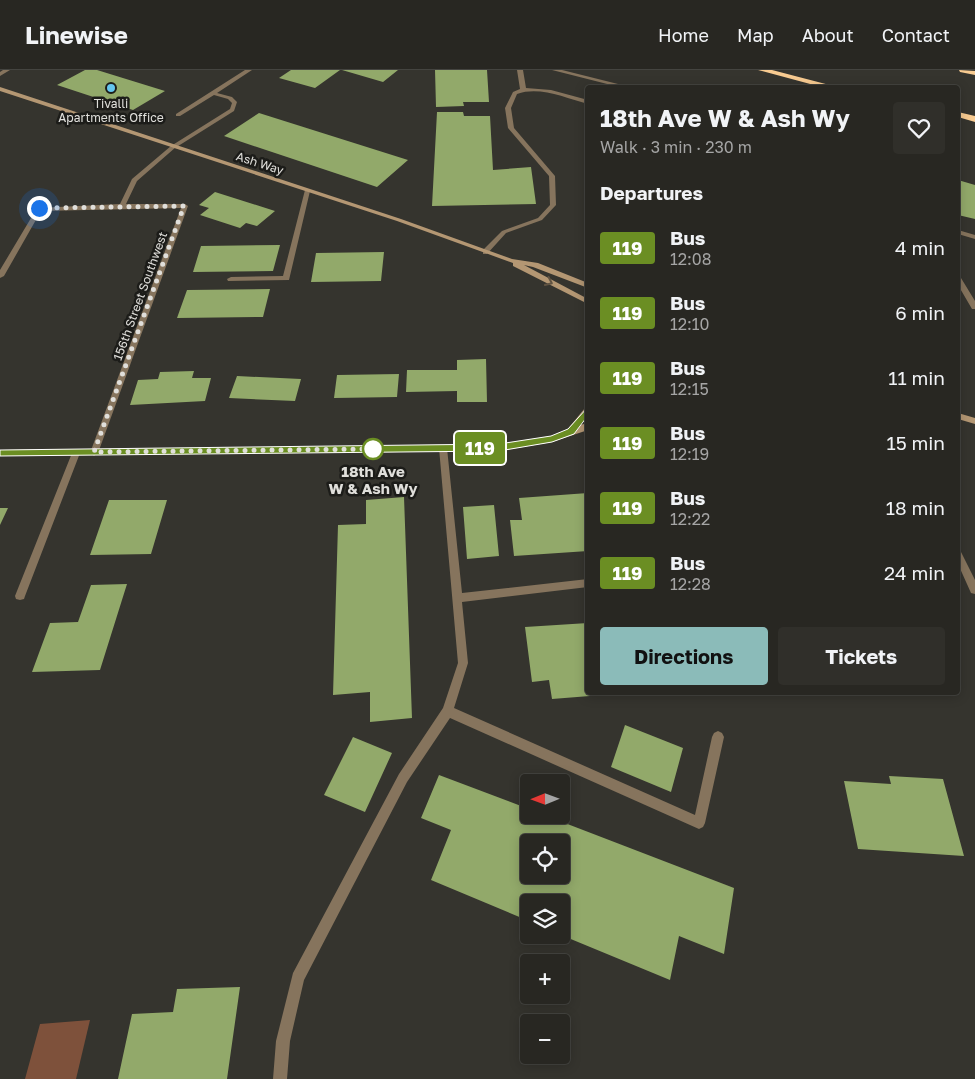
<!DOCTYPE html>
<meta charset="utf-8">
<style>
:root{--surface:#282722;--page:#302f2a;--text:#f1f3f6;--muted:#a5a5a5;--line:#444440;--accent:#8bbbb9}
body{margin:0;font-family:"Golos Text",sans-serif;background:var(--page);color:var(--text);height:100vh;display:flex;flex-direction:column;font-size:19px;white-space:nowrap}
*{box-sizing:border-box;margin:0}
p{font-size:16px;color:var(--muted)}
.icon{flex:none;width:28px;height:28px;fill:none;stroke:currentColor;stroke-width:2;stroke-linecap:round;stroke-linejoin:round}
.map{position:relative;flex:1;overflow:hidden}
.sheet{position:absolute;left:585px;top:15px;width:375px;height:610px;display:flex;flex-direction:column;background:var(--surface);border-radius:5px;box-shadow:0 2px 12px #0003,0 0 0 1px var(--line)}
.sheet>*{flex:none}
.badge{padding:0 10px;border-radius:4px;font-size:18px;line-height:32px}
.needle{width:32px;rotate:269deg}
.tools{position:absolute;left:520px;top:704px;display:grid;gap:10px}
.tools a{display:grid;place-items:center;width:50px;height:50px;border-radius:5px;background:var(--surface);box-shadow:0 2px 12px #0003,0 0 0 1px var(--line);font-size:25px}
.you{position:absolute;width:25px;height:25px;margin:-12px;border:4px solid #fff;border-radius:50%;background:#1a73e8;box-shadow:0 0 0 8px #1a73e833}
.map>.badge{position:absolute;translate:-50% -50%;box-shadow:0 0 0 2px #fff}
h2{padding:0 15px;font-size:19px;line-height:45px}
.round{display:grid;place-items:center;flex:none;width:52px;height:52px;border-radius:5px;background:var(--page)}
.overview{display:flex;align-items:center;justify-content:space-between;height:85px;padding:0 15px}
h1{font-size:24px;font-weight:700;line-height:38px}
.cta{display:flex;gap:10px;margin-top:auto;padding:10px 15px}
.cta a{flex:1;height:58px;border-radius:5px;background:var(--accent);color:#111;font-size:20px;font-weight:700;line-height:58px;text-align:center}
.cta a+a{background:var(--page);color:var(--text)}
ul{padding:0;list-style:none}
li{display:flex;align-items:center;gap:15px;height:65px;padding:0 15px}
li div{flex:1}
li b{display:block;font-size:19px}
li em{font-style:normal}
li .badge{min-width:55px;font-weight:700;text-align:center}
header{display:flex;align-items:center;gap:30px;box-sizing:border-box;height:70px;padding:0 25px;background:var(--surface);border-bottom:1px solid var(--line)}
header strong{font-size:24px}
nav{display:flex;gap:28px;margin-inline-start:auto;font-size:18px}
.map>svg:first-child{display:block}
.green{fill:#7e513b}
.building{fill:#92a96a;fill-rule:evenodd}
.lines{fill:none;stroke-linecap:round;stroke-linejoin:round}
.lane{fill:#86745d;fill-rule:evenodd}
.street{fill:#86745d;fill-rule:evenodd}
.secondary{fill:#b49773;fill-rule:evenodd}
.highway{fill:#f8cb91;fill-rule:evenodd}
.oneway{stroke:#605342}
.line{fill:#6b8e23;stroke:#fff}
.walk{stroke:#e0dfdb;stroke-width:5;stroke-dasharray:0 9}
.poi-dot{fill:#64c5ee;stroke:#1c1c19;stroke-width:2}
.stop-dot{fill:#fff;stroke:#6b8e23;stroke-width:2.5}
.labels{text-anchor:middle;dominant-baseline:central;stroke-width:5;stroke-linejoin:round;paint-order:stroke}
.far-poi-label{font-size:12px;fill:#e0dfdb;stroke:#1c1c19}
.far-street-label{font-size:12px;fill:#e0dfdb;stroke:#1c1c19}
.stop-label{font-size:15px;font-weight:bold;fill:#e0dfdb;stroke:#1c1c19}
</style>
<header>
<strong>Linewise</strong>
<nav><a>Home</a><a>Map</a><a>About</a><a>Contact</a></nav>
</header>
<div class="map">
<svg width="975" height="1009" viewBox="0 0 975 1009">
<rect width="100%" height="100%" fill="#35342e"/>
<path class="green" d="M 90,950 L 76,1009 L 25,1009 L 40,954 Z"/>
<path class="building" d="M 85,0 L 97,0 L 165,21 L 133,40 L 57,15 Z
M 291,0 L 340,0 L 315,18 L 279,8 Z
M 342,0 L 398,0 L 383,12 Z
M 435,0 L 487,0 L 489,32 L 463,32 L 464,36 L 436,37 Z
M 437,42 L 463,42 L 464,46 L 490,46 L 493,100 L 531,97 L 536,134 L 432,136 Z
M 259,43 L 408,90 L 377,117 L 224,66 Z
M 958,110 L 975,115 L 975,149 L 958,145 Z
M 215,122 L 275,141 L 257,156 L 246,153 L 240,158 L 200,145 L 209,138 L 199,135 Z
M 280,175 L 273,201 L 193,202 L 201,176 Z
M 384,182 L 381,211 L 311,212 L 316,183 Z
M 270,219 L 263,247 L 177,248 L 187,220 Z
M 486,289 L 487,332 L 457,332 L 457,321 L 406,322 L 407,300 L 457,300 L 457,290 Z
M 194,301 L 192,308 L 211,308 L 205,331 L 130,335 L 138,310 L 158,309 L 160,302 Z
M 399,304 L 397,327 L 334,328 L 337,305 Z
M 237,306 L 301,309 L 295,331 L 229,328 Z
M 588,423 L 588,481 L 514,486 L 510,450 L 522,450 L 519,428 Z
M 404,427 L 412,648 L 370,652 L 370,622 L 333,625 L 338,455 L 366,454 L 366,430 Z
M 109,430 L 167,430 L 151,484 L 90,485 Z
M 494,435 L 499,486 L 467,489 L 463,437 Z
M 0,438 L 8,438 L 0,455 Z
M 127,514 L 100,600 L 32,602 L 50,553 L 78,552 L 91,515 Z
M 588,553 L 588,622 L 615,624 L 552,629 L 549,610 L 532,612 L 525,557 Z
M 625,655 L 683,678 L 671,722 L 611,697 Z
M 353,667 L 392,683 L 365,742 L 324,725 Z
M 439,705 L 529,739 L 529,745 L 544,745 L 734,818 L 724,884 L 679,866 L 670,910 L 561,865 L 561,832 L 529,832 L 529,851 L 431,810 L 451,760 L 421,748 ZM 529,772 L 561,772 L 561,805 L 529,805 Z
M 889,706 L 943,709 L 964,786 L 858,779 L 844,711 L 891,714 Z
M 240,917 L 227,1009 L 118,1009 L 132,944 L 173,942 L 177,919 Z"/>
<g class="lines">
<path class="lane" d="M 3,0 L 10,0 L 0,6 L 0,2 Z
M 245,0 L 252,0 L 217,23 L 232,27 L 237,32 L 234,41 L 175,78 L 171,78 L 171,76 L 230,39 L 232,33 L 228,29 L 214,25 L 180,46 L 176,46 L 176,44 Z
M 517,0 L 523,0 L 526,18 L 551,20 L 588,30 L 588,34 C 565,28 540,16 517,24 L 511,38 L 514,58 L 555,106 L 556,135 L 542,150 L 506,163 L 487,184 L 483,184 L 483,180 L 502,161 L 538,148 L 550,135 L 549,106 L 508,58 L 505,38 L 513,22 L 520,19 Z
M 552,0 L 562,0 L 634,18 L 623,18 Z
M 305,120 L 310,121 L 289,210 L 228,211 L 227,209 L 231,207 L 283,206 Z
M 958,160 L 975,165 L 975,169 L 958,164 Z
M 958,208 L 961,208 L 975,231 L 975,239 L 972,239 L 958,215 Z
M 443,375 L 447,378 L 462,523 L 588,509 L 588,517 L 462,532 L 468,593 L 454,638 L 695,745 L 712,667 L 714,663 L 718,661 L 722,663 L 724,667 L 705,753 L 703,757 L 699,759 L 450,648 L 407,712 L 304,910 L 290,971 L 287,1009 L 273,1009 L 276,971 L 293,903 L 399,704 L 443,638 L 458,593 L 439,378 Z"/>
<path class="street" d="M 171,76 L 176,77 L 137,111 L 126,134 L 185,134 L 188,136 L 98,383 L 94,386 L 90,383 L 181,138 L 41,141 L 4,206 L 0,208 L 0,200 L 37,138 L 120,134 L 132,109 Z
M 76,380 L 80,383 L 25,526 L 24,529 L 20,530 L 16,529 L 15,526 L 72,383 Z
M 958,481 L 961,482 L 975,510 L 975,524 L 971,523 L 958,494 Z"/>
<path class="secondary" d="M 0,17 L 401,149 L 512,189 L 538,193 L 588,213 L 588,218 L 533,197 L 524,195 L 588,229 L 588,234 L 513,196 L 513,193 L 397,151 L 0,21 Z
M 588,337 L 588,347 L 580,355 L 588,353 L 588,360 L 552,372 L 499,381 L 0,386 L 0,380 L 499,375 L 551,366 L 567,360 L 585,338 Z
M 958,343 L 975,348 L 975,354 L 958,349 Z"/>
<path class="highway" d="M 758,0 L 772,0 L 841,18 L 825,18 Z
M 959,0 L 975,1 L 975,5 L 960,2 Z
M 958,42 L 975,46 L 975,52 L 958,47 Z"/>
</g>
<defs><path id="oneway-chevron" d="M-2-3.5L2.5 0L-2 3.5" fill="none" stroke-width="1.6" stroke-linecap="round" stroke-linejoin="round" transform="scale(1.25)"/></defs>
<use class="oneway" href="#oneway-chevron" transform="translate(549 212) rotate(25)"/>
<path class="line" d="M 588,337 L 592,340 L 574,364 L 552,372 L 499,381 L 0,386 L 0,380 L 499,374 L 551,366 L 568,359 Z"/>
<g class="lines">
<path class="walk" d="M 39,138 L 184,136 L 94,382 L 373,379"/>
</g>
<circle class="poi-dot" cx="111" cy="18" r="5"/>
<circle class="stop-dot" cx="373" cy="379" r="10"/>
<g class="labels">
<g class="far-poi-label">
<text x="111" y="33">Tivalli<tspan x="111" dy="14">Apartments Office</tspan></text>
</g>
<g class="far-street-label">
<text transform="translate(260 93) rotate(18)">Ash Way</text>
<text transform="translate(140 226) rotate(-70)">156th Street Southwest</text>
</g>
<g class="stop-label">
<text x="373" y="401">18th Ave<tspan x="373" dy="17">W &amp; Ash Wy</tspan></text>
</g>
</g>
</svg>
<div class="tools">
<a><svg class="needle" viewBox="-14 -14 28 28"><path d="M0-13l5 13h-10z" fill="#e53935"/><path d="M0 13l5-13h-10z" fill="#a5a5a5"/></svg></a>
<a><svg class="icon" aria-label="locate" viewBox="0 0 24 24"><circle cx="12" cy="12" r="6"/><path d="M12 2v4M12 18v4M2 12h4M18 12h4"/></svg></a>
<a><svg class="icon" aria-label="layers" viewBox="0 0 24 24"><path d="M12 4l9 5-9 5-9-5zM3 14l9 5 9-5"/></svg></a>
<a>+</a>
<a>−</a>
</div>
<div class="you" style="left:39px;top:138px"></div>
<b class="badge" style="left:480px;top:378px;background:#6b8e23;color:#fff">119</b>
<section class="sheet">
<div class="overview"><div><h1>18th Ave W &amp; Ash Wy</h1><p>Walk · 3 min · 230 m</p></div><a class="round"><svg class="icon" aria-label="heart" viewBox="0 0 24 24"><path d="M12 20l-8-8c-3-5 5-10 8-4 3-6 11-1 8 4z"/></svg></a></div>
<h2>Departures</h2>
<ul>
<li><span class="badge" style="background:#6b8e23;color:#fff">119</span><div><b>Bus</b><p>12:08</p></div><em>4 min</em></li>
<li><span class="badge" style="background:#6b8e23;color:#fff">119</span><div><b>Bus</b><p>12:10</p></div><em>6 min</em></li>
<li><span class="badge" style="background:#6b8e23;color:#fff">119</span><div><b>Bus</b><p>12:15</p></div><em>11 min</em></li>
<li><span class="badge" style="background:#6b8e23;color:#fff">119</span><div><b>Bus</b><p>12:19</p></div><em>15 min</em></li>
<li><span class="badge" style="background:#6b8e23;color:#fff">119</span><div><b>Bus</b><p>12:22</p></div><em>18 min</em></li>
<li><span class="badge" style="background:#6b8e23;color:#fff">119</span><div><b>Bus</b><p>12:28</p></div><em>24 min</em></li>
</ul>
<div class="cta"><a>Directions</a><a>Tickets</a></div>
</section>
</div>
